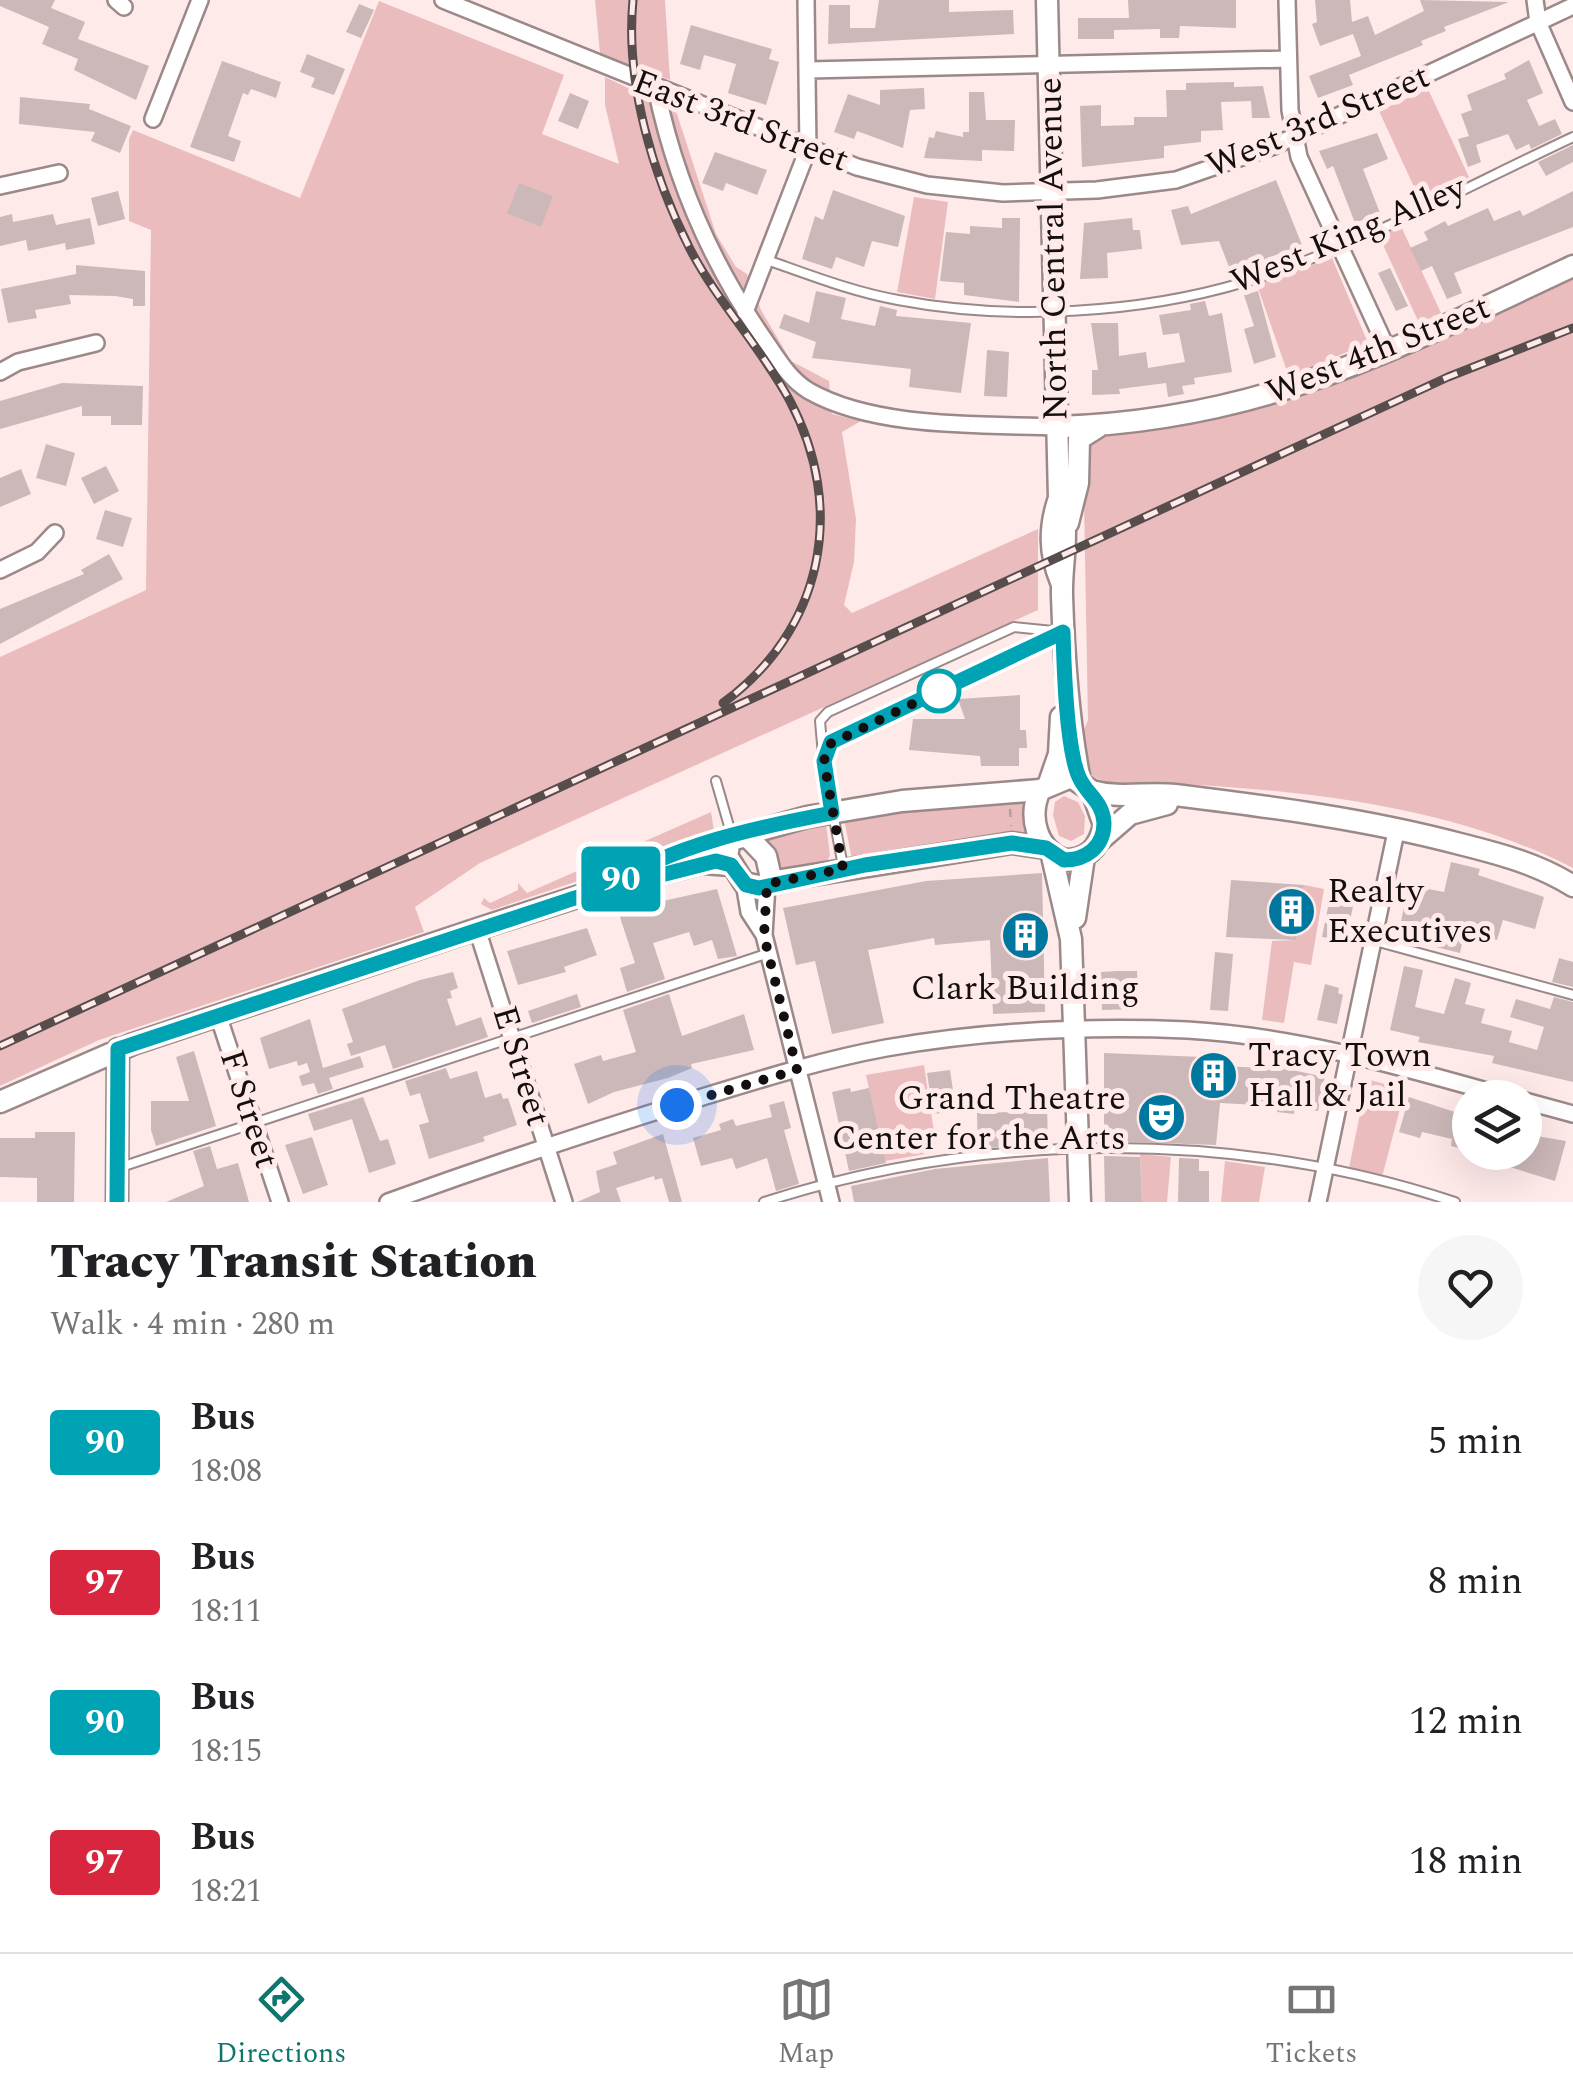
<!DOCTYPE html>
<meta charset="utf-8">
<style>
:root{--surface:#fff;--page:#f6f6f6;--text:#202124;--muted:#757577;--line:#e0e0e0;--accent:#0f766e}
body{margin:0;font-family:Spectral,serif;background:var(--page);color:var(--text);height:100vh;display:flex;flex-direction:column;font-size:38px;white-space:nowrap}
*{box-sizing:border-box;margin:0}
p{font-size:32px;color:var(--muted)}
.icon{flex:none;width:55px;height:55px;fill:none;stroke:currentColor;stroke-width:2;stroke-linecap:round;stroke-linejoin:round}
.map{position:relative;height:1202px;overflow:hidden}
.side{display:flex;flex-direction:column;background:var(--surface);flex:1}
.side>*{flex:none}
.badge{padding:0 20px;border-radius:8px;font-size:35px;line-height:65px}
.tools{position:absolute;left:1452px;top:1080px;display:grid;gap:20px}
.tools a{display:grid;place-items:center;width:90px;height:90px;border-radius:50%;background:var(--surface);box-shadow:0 10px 40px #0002;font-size:50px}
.you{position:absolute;width:50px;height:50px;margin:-25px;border:8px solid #fff;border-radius:50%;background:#1a73e8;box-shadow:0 0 0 15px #1a73e833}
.map>.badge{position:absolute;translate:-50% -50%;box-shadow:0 0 0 5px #fff}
.round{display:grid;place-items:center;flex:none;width:105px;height:105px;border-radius:52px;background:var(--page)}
.headline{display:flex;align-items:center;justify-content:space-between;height:170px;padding:0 50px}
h1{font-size:48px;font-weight:800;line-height:75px}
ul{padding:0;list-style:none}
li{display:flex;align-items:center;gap:30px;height:140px;padding:0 50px}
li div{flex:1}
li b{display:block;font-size:38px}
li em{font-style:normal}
li .badge{min-width:110px;font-weight:700;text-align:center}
.tab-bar{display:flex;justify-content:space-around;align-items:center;height:140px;border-top:2px solid var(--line);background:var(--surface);font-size:28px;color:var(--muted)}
.tab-bar a{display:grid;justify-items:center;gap:5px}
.tab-bar .on{color:var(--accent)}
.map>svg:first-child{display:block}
.green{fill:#ebbcbe}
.building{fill:#ccb8b9}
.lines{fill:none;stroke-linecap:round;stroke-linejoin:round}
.service-casing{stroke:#9b8889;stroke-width:12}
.minor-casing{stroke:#9b8889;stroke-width:20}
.tertiary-casing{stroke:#9b8889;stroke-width:25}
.path{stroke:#b1a1a1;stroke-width:2.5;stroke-dasharray:8 8;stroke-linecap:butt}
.service{stroke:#fff;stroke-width:8}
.minor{stroke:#fff;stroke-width:15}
.tertiary{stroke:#fff;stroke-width:20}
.rail-casing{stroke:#584d4d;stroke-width:9}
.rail{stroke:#ffeaea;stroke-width:5;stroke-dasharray:15;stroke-linecap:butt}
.line-casing{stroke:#fff;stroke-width:22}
.line{stroke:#00a3b4;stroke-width:15}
.walk{stroke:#140e0e;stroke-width:10;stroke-dasharray:0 18}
.stop-dot{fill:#fff;stroke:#00a3b4;stroke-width:5}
.labels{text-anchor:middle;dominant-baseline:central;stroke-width:10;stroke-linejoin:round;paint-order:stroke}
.street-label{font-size:35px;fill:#140e0e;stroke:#ffeaea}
.poi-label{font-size:35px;fill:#140e0e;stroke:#ffeaea;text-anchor:start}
</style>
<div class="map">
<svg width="1573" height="1202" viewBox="0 0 1573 1202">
<rect width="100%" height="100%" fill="#ffeaea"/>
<path class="green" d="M 595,0 L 665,0 L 670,80 L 600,54 Z
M 379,1 L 564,75 L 542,134 L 619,164 L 605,105 L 605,77 L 676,111 L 716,234 L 736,267 L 747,274 L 761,310 L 791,361 L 829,381 L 832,414 L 861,421 L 842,432 L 856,519 L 854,562 L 844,605 L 852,613 L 1038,529 L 1038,610 L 480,863 L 415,907 L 424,932 L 99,1040 L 0,1086 L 0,657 L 146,590 L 151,230 L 129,221 L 129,139 L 133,130 L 300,198 Z
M 1428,89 L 1469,177 L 1420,200 L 1379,111 Z
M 914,197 L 948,202 L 935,299 L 897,292 Z
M 1400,224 L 1441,313 L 1419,323 L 1378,234 Z
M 1332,258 L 1368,343 L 1289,377 L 1257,285 Z
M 1573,276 L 1573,868 C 1448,804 1295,789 1157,783 L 1152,789 C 1105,784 1061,781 1088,720 L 1083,448 L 1102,435 L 1227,417 L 1315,391 Z
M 1064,796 L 1078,802 L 1085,816 L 1084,834 L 1071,841 L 1059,836 L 1053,815 L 1055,802 Z
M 1023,801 L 1029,836 L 852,860 L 844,819 L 850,814 Z
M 711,812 L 714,831 L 693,838 L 694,842 L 492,910 L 481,904 L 484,898 L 490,903 L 518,890 L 518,883 L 527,893 Z
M 826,824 L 830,855 L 826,864 L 781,874 L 760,834 Z
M 1304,885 L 1324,889 L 1311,965 L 1294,962 L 1284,1023 L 1262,1020 L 1272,941 L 1296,940 Z
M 924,1065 L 937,1152 L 885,1161 L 866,1075 Z
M 1367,1079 L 1405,1090 L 1382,1177 L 1349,1168 Z
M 1140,1154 L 1171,1157 L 1167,1202 L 1142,1202 Z
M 1225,1161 L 1265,1167 L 1259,1202 L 1221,1202 Z"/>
<path class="building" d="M 0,0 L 55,0 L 51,8 L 85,22 L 78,39 L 149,66 L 136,100 L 74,70 L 78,59 L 42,44 L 49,27 L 0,6 Z
M 879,0 L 949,0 L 949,12 L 1013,10 L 1014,34 L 828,44 L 829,5 L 850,5 L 850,28 L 875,28 Z
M 1128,0 L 1236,0 L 1236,28 L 1180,26 L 1179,38 L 1160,38 L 1160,29 L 1114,30 L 1114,39 L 1078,39 L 1078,18 L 1129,18 Z
M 1315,0 L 1350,0 L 1352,22 L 1368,16 L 1375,35 L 1424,11 L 1420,0 L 1509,2 L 1444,27 L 1446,31 L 1421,41 L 1423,45 L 1349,75 L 1353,85 L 1318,98 L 1309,76 L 1361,56 L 1353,34 L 1320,46 L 1312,24 L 1317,22 Z
M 359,4 L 374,10 L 361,38 L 346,32 Z
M 691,25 L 772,49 L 769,59 L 779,62 L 766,105 L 728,93 L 736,64 L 704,55 L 700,70 L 680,64 Z
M 307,54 L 345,69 L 334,95 L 311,87 L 315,78 L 300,72 Z
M 1529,60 L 1543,93 L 1527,100 L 1539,126 L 1555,119 L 1562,134 L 1531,149 L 1529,144 L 1516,150 L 1508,134 L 1476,145 L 1481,162 L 1468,167 L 1458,139 L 1469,136 L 1461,114 L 1472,110 L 1467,95 L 1506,79 L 1504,74 Z
M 222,61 L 281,82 L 276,98 L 251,89 L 248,95 L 243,93 L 228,136 L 241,141 L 234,162 L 190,147 Z
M 1234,82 L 1234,87 L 1263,86 L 1270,118 L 1252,118 L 1251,101 L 1221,102 L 1223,130 L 1201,131 L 1201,142 L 1164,146 L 1164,158 L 1082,167 L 1080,106 L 1101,105 L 1101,126 L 1134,125 L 1134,117 L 1167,117 L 1166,90 L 1186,90 L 1186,83 Z
M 924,88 L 925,109 L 910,110 L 903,148 L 857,131 L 854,139 L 834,132 L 848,94 L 880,105 L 880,90 Z
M 969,92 L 984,92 L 986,120 L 1015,120 L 1014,151 L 982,150 L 982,161 L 924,158 L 929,137 L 934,138 L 936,131 L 963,137 L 963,132 L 969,132 Z
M 570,93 L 589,101 L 578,129 L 558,121 Z
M 20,97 L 90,104 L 89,109 L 131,126 L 120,153 L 91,141 L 95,132 L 19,124 Z
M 1377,133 L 1388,159 L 1363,169 L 1380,213 L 1355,223 L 1333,166 L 1327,169 L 1319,151 Z
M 1573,145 L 1573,162 L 1546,176 L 1538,162 Z
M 715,152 L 767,170 L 757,195 L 726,183 L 723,191 L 702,183 Z
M 1276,180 L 1302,245 L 1231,272 L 1219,241 L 1181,245 L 1171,210 L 1188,206 L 1191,214 Z
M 519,183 L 553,196 L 541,227 L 507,213 Z
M 833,190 L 905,216 L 898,247 L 872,241 L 864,267 L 836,257 L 832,269 L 802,259 L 815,216 L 823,220 Z
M 118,191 L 125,219 L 98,226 L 91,198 Z
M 1573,191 L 1573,227 L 1454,273 L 1462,293 L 1447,299 L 1432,266 L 1421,271 L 1410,248 L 1428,240 L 1424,232 L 1445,221 L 1448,226 L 1488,208 L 1494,221 L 1520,210 L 1523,216 Z
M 12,214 L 13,222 L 53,214 L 56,225 L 90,218 L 95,244 L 66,250 L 65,243 L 28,251 L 26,240 L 0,246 L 0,217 Z
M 1002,218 L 1020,218 L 1019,302 L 964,295 L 964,283 L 940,281 L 946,232 L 970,234 L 970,226 L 1002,228 Z
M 1132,218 L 1133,230 L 1140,230 L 1142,249 L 1107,253 L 1108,278 L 1080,279 L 1084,223 Z
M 76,265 L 145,271 L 145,306 L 133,306 L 133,299 L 115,296 L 69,295 L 71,304 L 35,310 L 37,318 L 8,323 L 1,289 L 76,274 Z
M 1390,268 L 1408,306 L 1396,311 L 1378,273 Z
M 816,291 L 846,298 L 841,319 L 875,326 L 880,306 L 897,310 L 896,316 L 971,323 L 961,393 L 909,387 L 911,369 L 812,358 L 816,342 L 779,328 L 784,314 L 809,323 Z
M 1258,291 L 1276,357 L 1254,364 L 1244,329 L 1254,326 L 1244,295 Z
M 1205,301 L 1209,316 L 1222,313 L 1232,372 L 1194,378 L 1195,384 L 1182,386 L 1184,394 L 1168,397 L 1166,383 L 1119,389 L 1120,394 L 1092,395 L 1092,370 L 1098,370 L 1091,323 L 1118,323 L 1119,356 L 1146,352 L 1148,368 L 1185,362 L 1179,333 L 1163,335 L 1159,315 L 1191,310 L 1190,304 Z
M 987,350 L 1009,352 L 1007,397 L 984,396 Z
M 62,383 L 143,386 L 142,425 L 111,425 L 111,416 L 82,416 L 82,406 L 0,429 L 0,401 Z
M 46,444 L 75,453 L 66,486 L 36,478 Z
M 106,466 L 119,491 L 94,504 L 81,478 Z
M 21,469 L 31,494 L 0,507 L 0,478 Z
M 105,510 L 132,518 L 123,547 L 96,539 Z
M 109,554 L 123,579 L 0,644 L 0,609 L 84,574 L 81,570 Z
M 1020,695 L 1020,730 L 1026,730 L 1027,748 L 1019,748 L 1019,766 L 981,766 L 980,756 L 909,750 L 913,719 L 965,719 L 958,699 Z
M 1451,862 L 1480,869 L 1478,875 L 1544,897 L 1535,929 L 1503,920 L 1497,940 L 1465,931 L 1460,953 L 1432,946 L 1435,934 L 1400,927 L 1408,885 L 1444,892 Z
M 1042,873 L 1045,1012 L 993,1014 L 990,940 L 935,945 L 934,938 L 868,950 L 884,1023 L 832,1034 L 815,961 L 796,965 L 783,908 L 926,881 Z
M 1231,880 L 1304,885 L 1296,940 L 1226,937 Z
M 717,889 L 737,956 L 718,959 L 712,940 L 694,946 L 689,932 L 653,943 L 665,979 L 627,992 L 620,968 L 635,963 L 618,911 Z
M 1329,902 L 1353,906 L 1347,936 L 1340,934 L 1339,940 L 1322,937 Z
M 587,928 L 597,955 L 564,967 L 566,972 L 518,985 L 507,951 Z
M 1215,952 L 1233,954 L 1228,1011 L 1210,1010 Z
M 1559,958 L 1573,962 L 1573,987 L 1552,982 Z
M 1404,966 L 1423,970 L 1415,1007 L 1444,1014 L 1455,978 L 1471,983 L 1465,1004 L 1485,1009 L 1481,1023 L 1512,1031 L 1509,1042 L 1537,1050 L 1544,1027 L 1510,1017 L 1516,999 L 1550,1009 L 1554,997 L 1573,1002 L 1573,1082 L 1492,1063 L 1494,1056 L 1418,1042 L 1420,1037 L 1390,1030 Z
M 1118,971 L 1137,971 L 1138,1009 L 1102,1010 L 1101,972 Z
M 453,972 L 458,988 L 450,991 L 452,998 L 447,999 L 456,1026 L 481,1017 L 488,1037 L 393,1069 L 385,1045 L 351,1056 L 347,1044 L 353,1042 L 342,1009 L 420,980 Z
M 1325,984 L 1339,988 L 1338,993 L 1343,995 L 1337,1024 L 1317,1020 Z
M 577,994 L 581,1007 L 532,1023 L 528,1011 Z
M 669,994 L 682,1036 L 744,1014 L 754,1050 L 691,1064 L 692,1068 L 668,1078 L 614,1092 L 588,1104 L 574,1064 L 601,1055 L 603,1061 L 636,1052 L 623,1010 Z
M 310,1019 L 323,1068 L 360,1056 L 364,1067 L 329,1078 L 333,1089 L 318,1094 L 314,1083 L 302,1086 L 299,1076 L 310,1072 L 307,1063 L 298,1066 L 297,1061 L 269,1069 L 260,1038 Z
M 194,1051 L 216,1126 L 156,1146 L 151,1130 L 151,1101 L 189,1101 L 176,1057 Z
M 1104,1053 L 1202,1057 L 1223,1060 L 1222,1066 L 1263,1068 L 1264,1064 L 1325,1077 L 1318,1111 L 1295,1107 L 1294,1114 L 1277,1112 L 1278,1106 L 1220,1103 L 1216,1145 L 1104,1141 Z
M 446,1068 L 450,1079 L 477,1071 L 485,1098 L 501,1093 L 503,1099 L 508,1098 L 517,1125 L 483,1137 L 485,1141 L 429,1159 L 419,1125 L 429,1122 L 420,1093 L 410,1096 L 405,1081 Z
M 950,1070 L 956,1111 L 933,1114 L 927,1073 Z
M 850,1088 L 851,1092 L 869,1088 L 886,1163 L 849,1171 L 832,1092 Z
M 363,1097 L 380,1141 L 388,1139 L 396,1164 L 369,1173 L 352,1119 L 314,1131 L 308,1114 Z
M 1409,1097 L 1470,1117 L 1467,1150 L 1451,1146 L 1452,1139 L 1422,1132 L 1420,1138 L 1399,1132 Z
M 784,1101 L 791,1128 L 784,1130 L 799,1184 L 776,1191 L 767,1158 L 736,1169 L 732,1158 L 701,1166 L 693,1138 L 721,1130 L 719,1124 L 733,1119 L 736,1126 L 772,1117 L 769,1105 Z
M 1034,1105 L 1047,1106 L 1048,1143 L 978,1149 L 977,1113 L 1012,1112 L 1034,1109 Z
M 35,1132 L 75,1132 L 74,1202 L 37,1202 L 37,1178 L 0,1177 L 0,1138 L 35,1138 Z
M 663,1134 L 682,1202 L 669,1202 L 662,1178 L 655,1180 L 654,1176 L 616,1188 L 621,1202 L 577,1202 L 600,1192 L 596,1171 L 617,1164 L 613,1152 Z
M 1525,1134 L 1566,1141 L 1555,1181 L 1477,1157 L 1477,1152 L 1525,1152 Z
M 312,1137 L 328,1185 L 303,1194 L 285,1145 Z
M 210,1146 L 217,1169 L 238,1163 L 249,1202 L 166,1202 L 204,1186 L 193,1151 Z
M 1104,1156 L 1140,1157 L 1142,1202 L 1105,1202 Z
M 1048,1158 L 1050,1202 L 854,1202 L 851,1186 L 935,1169 Z
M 1179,1158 L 1199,1159 L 1199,1171 L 1209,1171 L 1209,1202 L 1178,1202 Z"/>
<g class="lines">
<defs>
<path id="service" d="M 767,260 C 810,275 853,292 898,300 C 1008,321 1138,314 1245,282 C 1358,247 1466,187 1573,137
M 823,755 L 820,721 L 828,712 L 1014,627 L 1063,632
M 716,781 L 731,833
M 843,866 L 823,761 L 831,742 L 1059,634
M 1375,941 L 1573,995
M 118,1168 L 769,953
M 764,1202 C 983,1131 1236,1129 1455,1202"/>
<path id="minor" d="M 116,0 L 124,7
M 443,0 L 857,167 L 927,185 L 1003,193 L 1097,190 L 1176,180 L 1274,146 L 1573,6
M 1287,0 L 1290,110 L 1299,157 L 1388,351
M 1535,0 L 1538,22 L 1573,102
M 808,70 L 1288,59
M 656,88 C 675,180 711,263 764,339 C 777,358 789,379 809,391 C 876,429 981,424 1057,427
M 153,119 L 200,0
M 0,186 L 59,173
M 745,312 L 808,149 L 806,0
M 0,372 L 18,362 L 96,343
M 0,570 L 37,552 L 55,533
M 744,883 L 749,912 L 764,935
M 767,884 L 764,935 L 831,1202
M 477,929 L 564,1202
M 218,1015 L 280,1202
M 1525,1101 L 1573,1114
M 388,1202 C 490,1165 592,1131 696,1099 C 758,1080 821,1060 886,1048 C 982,1031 1089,1026 1187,1030 C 1298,1036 1405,1068 1512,1098
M 1318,1202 L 1397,827"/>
<path id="tertiary" d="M 1047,0 L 1059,498 C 1071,534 1061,560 1062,596 C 1064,659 1068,719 1080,781
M 1057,427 C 1261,421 1393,350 1573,266
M 1059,498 C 1049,527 1049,553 1061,582
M 1068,523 L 1078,483 L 1079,439 L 1098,427
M 1071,777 L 1092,791 L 1104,825 C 1099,848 1088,860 1064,860 C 1036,849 1028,816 1040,790 Z
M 1049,783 L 1059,754 L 1061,717
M 1092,791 C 1120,799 1146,792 1175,795 C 1272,807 1365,819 1460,844 C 1500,854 1538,864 1573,886
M 743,835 L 807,817 L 902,801 L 1040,790
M 747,836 L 766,856 L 771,878 L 763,887 L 744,883 L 727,856 L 730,840 Z
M 1100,840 L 1130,814 L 1167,804
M 1052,856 L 1071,939 L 1080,1202
M 631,872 L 733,837
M 769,882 L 1012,843 L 1045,848
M 1075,918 L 1084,857
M 0,1102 L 133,1044 L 477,929 L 608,887 L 703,863 L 731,865
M 117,1202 L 118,1049"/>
</defs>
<use href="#service" class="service-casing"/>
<use href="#minor" class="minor-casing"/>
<use href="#tertiary" class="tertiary-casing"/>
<path class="path" d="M 1010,809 L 1011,826"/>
<use href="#service" class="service"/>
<use href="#minor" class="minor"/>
<use href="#tertiary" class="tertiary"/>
<defs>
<path id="rail" d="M 633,0 C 625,83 653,176 690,249 C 718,303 761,347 790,401 C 847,509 823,630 723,703
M 0,1046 L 1448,377 L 1573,328"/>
</defs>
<use href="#rail" class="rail-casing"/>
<use href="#rail" class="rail"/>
</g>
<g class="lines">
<defs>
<path id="line" d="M 117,1202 L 118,1049 L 608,887 C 672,845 758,827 832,813 L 824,761 L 831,742 L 1063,632 C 1064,666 1066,748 1079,777 C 1086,794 1103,801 1104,823 C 1104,847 1086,860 1064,860 L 1046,848 L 1012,843 L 865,865 L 759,888 L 746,885 L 731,865 L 716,861 L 634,882"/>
</defs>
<use href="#line" class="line-casing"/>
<use href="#line" class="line"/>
<path class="walk" d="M 677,1105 L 797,1070 L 764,936 L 767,884 L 843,869 L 824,761 L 828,745 L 939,691"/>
</g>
<defs>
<symbol id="building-disc" viewBox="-11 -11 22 22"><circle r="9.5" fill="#00779f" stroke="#ffeaea"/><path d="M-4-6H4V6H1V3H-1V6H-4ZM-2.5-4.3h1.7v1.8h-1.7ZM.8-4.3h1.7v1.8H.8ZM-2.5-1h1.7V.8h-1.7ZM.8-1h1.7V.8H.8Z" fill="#fff"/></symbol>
<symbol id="theatre-disc" viewBox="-11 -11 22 22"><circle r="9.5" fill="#00779f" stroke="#ffeaea"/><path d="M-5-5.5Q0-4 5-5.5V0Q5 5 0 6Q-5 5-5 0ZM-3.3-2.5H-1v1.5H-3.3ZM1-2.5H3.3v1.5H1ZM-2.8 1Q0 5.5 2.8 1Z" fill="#fff"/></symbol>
</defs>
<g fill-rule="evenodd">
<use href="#building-disc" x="1264" y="884" width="55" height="55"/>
<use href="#building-disc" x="998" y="908" width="55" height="55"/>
<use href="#building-disc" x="1186" y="1048" width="55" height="55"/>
<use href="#theatre-disc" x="1134" y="1090" width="55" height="55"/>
</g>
<circle class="stop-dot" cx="939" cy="691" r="20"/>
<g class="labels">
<g class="street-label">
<text transform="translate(741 121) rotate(21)">East 3rd Street</text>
<text transform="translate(1318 121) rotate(-23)">West 3rd Street</text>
<text transform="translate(1348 235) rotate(-23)">West King Alley</text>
<text transform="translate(1053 249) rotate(-91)">North Central Avenue</text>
<text transform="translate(1378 350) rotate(-22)">West 4th Street</text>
<text transform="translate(521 1066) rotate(73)">E Street</text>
<text transform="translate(249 1109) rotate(72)">F Street</text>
</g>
<g class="poi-label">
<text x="1327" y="891">Realty<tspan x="1327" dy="40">Executives</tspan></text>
<text x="1025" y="988" text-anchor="middle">Clark Building</text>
<text x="1248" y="1055">Tracy Town<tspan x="1248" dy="40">Hall &amp; Jail</tspan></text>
<text x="1126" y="1098" text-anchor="end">Grand Theatre<tspan x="1126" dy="40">Center for the Arts</tspan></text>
</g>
</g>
</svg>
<div class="tools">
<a><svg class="icon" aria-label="layers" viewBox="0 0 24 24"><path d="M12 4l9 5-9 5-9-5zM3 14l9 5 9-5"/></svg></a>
</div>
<div class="you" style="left:677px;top:1105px"></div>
<b class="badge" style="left:621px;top:879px;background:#00a3b4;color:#fff">90</b>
</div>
<section class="side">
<div class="headline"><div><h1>Tracy Transit Station</h1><p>Walk · 4 min · 280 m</p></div><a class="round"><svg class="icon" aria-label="heart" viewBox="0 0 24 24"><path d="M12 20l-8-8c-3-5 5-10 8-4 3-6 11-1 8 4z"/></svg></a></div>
<ul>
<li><span class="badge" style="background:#00a3b4;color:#fff">90</span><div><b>Bus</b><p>18:08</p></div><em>5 min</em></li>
<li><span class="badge" style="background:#d7263d;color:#fff">97</span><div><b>Bus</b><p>18:11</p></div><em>8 min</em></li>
<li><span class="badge" style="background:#00a3b4;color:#fff">90</span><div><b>Bus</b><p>18:15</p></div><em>12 min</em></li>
<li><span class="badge" style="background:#d7263d;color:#fff">97</span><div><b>Bus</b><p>18:21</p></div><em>18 min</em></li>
</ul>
</section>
<nav class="tab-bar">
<a class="on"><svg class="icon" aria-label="directions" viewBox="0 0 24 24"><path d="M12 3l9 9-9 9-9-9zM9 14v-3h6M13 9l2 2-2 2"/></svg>Directions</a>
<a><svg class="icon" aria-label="map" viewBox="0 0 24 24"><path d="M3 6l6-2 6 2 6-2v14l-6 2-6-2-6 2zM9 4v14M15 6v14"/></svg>Map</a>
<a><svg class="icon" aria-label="tickets" viewBox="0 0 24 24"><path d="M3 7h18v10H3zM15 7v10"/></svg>Tickets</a>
</nav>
